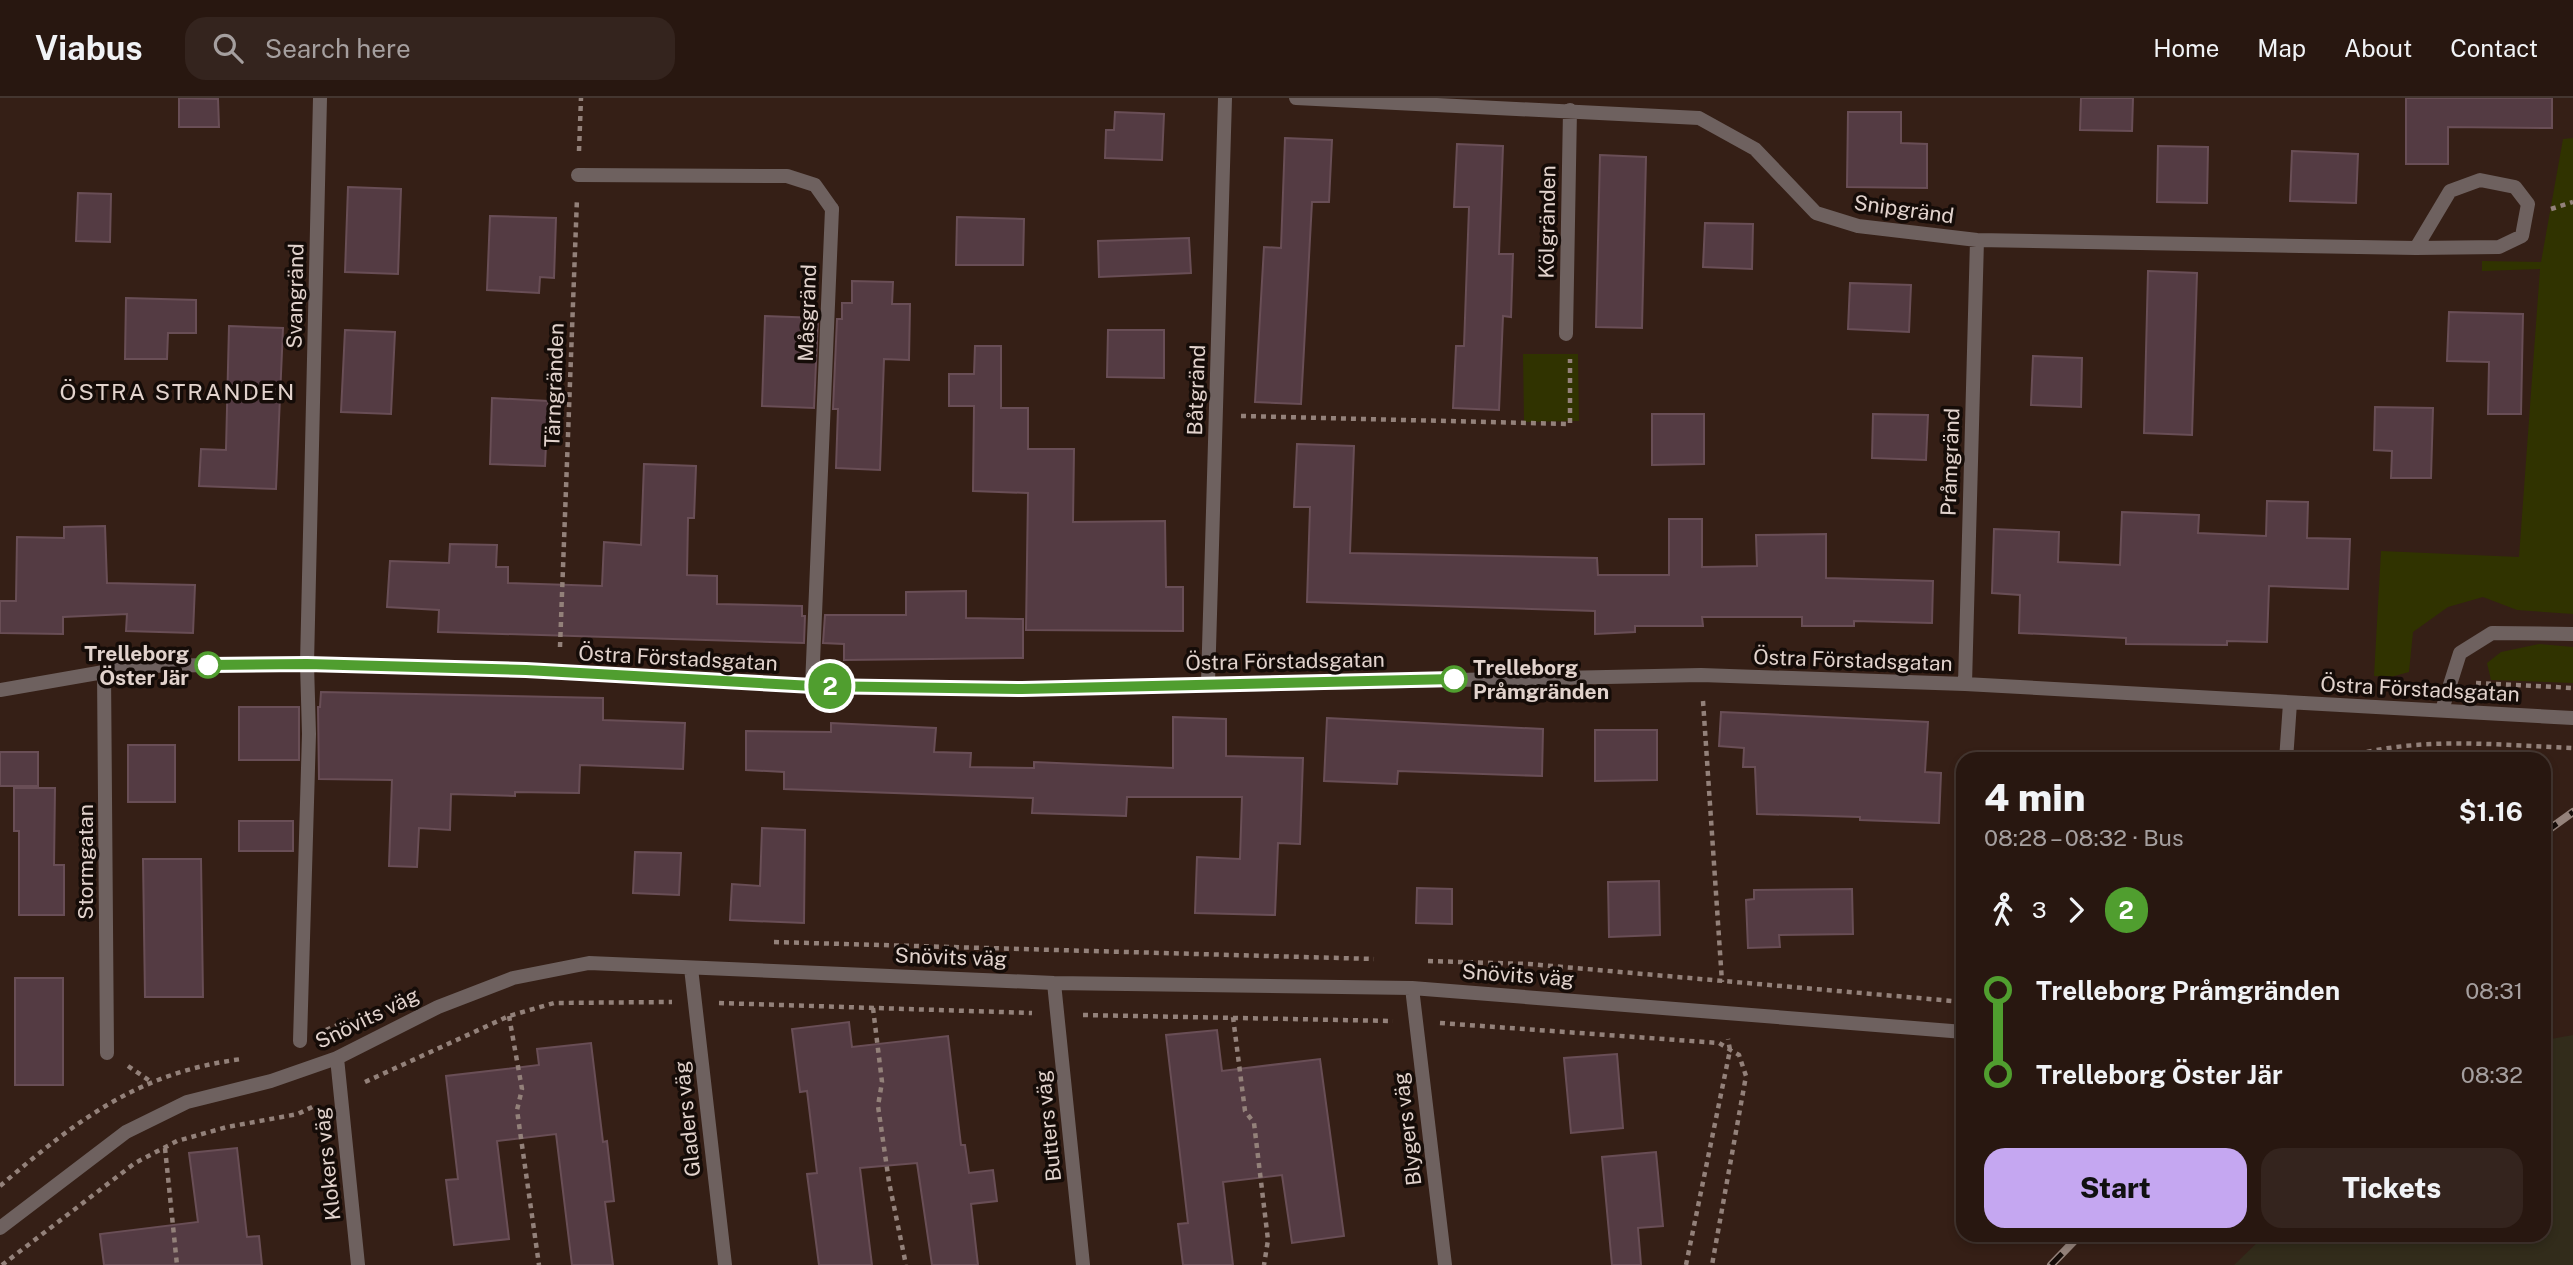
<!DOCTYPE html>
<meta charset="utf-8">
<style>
:root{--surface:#281710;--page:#34241e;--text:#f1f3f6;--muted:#a59f9f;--line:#443630;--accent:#c5a7f1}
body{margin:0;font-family:"Public Sans",sans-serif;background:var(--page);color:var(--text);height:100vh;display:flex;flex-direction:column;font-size:26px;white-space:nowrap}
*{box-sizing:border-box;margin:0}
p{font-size:23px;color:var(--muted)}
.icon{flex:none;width:38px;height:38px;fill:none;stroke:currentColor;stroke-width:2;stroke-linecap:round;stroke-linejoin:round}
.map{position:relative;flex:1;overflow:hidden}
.sheet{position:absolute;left:1956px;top:654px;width:595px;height:490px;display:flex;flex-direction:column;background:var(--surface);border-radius:21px;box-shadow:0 4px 10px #0003,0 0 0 2px var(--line)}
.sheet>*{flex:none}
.badge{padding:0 14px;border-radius:23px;font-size:24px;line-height:46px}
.map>.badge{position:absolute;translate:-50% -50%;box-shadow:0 0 0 4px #fff}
.legs{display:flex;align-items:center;gap:10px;height:77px;padding:0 28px;font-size:23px}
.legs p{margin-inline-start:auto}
.headline{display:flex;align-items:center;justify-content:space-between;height:119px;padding:0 28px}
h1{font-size:38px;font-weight:800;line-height:52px}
.button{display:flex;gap:14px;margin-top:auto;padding:14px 28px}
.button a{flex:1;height:80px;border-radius:21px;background:var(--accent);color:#111;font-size:28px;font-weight:800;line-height:80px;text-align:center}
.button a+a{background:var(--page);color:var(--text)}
ul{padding:0 28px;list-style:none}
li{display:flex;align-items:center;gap:24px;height:84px;font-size:26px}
li i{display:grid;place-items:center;width:10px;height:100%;margin:0 9px;background:currentColor}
li i::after{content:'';width:18px;height:18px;margin:-9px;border:5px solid;border-radius:50%;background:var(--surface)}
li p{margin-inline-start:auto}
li:first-child i{background:linear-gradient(#0000 50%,currentColor 0)}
li:last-child i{background:linear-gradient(currentColor 50%,#0000 0)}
header{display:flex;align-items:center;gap:42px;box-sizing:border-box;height:98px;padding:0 35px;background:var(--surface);border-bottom:2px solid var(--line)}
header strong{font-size:33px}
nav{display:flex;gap:38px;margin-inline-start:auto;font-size:24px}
.search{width:490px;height:63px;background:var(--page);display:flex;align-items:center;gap:18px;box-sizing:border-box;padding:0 24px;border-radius:21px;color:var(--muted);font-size:26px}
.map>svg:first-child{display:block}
.industrial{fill:#322c1b}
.green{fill:#303300}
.building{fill:#543b43;stroke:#694e56;stroke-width:2}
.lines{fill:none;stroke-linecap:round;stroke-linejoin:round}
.path{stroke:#93817a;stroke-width:4.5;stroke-dasharray:5 5;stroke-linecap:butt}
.service{stroke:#6e615f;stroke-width:14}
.minor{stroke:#6e615f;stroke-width:14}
.rail-casing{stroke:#95837b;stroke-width:8}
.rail{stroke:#150c08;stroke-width:5;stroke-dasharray:16;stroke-linecap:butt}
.line-1-casing{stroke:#fff;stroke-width:16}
.line-1{stroke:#509e2f;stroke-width:10}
.stop-1-dot{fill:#fff;stroke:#509e2f;stroke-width:3.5}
.labels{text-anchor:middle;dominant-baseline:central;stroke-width:7;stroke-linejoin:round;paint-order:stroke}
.street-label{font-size:21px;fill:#e2d3cd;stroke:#150c08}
.stop-label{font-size:21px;font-weight:bold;fill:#e2d3cd;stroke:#150c08;text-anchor:end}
.neighbourhood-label{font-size:23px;letter-spacing:2px;fill:#e2d3cd;stroke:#150c08}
</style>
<header>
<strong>Viabus</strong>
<div class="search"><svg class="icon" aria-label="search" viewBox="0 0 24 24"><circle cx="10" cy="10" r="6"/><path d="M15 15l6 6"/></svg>Search here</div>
<nav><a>Home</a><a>Map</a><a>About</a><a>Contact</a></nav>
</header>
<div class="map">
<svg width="2573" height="1167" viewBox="0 0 2573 1167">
<rect width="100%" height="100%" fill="#351f16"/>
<path class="industrial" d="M 2573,937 L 2573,1167 L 2234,1167 L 2264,1138 L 2544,1138 L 2545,942 Z"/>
<path class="green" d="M 2573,40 L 2573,516 L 2517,512 L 2483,499 L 2448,509 L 2413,534 L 2409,574 L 2391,579 L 2374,578 L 2381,453 L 2519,459 L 2540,171 L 2482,173 L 2482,163 L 2541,164 L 2563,41 Z
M 1523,256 L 1578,256 L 1579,323 L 1524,324 Z
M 2539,546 L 2573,549 L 2573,585 L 2491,582 L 2487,565 L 2501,554 Z"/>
<path class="building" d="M 179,0 L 218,1 L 219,29 L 179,29 Z
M 2081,0 L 2133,0 L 2132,33 L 2080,32 Z
M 2406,0 L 2552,0 L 2552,30 L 2448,29 L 2448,66 L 2406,66 Z
M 1115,14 L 1164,16 L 1162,62 L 1105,60 L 1106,32 L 1114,32 Z
M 1848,14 L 1901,14 L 1901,45 L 1927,46 L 1927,90 L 1847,89 Z
M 1285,40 L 1332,42 L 1329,104 L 1312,104 L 1301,306 L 1255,304 L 1264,149 L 1281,150 Z
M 1457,46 L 1503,48 L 1499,156 L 1513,156 L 1511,219 L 1503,218 L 1499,312 L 1453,310 L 1456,248 L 1464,248 L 1469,109 L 1454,109 Z
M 2158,48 L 2208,49 L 2207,105 L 2157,104 Z
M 2292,53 L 2358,56 L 2356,105 L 2290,103 Z
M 1600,57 L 1646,59 L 1642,230 L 1596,229 Z
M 348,89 L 401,91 L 398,176 L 345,174 Z
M 78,95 L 111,96 L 110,144 L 76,143 Z
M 490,118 L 556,120 L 554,180 L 540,179 L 539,195 L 487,192 Z
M 957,119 L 1024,121 L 1023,167 L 956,167 Z
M 1705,125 L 1753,126 L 1752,171 L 1703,169 Z
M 1189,140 L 1191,175 L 1099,179 L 1098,143 Z
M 2148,173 L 2197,175 L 2192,337 L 2144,335 Z
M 852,183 L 893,184 L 892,206 L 910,206 L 909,262 L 884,261 L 880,372 L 836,370 L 838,311 L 833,311 L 837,221 L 842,221 L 842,205 L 852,205 Z
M 1850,185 L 1911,187 L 1909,234 L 1848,231 Z
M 126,200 L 196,202 L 196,235 L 168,235 L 167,261 L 125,261 Z
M 2449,214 L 2523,216 L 2521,316 L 2488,316 L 2489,264 L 2447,263 Z
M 765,218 L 818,220 L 814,310 L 762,308 Z
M 229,228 L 283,230 L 276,391 L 199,388 L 201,351 L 226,352 Z
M 345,232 L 395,234 L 391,316 L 341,314 Z
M 1108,232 L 1164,232 L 1164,280 L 1107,279 Z
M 975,248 L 1001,248 L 1001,310 L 1028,310 L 1028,351 L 1074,351 L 1073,424 L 1165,423 L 1166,489 L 1183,489 L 1183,533 L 1026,532 L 1028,395 L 973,393 L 974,308 L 949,308 L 949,276 L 974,276 Z
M 2033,258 L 2082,260 L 2081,309 L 2031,307 Z
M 492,300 L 548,303 L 545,368 L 490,366 Z
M 2375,309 L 2433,310 L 2431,380 L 2391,380 L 2392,353 L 2374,352 Z
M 1652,316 L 1704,316 L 1704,366 L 1652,367 Z
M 1873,316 L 1928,317 L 1926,362 L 1872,360 Z
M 1297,346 L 1354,348 L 1350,455 L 1597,460 L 1598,477 L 1669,477 L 1669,421 L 1702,421 L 1702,469 L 1757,468 L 1756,437 L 1826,436 L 1826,480 L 1933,483 L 1932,525 L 1854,523 L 1854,528 L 1802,528 L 1802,519 L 1702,519 L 1703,528 L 1635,528 L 1635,534 L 1595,536 L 1595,513 L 1307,504 L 1310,409 L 1294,409 Z
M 644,366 L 696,368 L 694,420 L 688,420 L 687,477 L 717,478 L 717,506 L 802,508 L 802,518 L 805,518 L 804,545 L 438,534 L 439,512 L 387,509 L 390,463 L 449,465 L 450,446 L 497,447 L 496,469 L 508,469 L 508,485 L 602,488 L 604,444 L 641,447 Z
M 2267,403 L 2308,404 L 2307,440 L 2350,441 L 2348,491 L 2269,488 L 2267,544 L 2227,543 L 2227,547 L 2126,546 L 2126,540 L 2019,535 L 2020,497 L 1992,495 L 1994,431 L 2059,434 L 2058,464 L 2120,467 L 2122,414 L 2199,417 L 2198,435 L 2266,438 Z
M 105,428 L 107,485 L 195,487 L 193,535 L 126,533 L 127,516 L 63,519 L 63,536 L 0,535 L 0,503 L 16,503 L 17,439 L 64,440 L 64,429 Z
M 966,493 L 966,520 L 1023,521 L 1023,560 L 844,562 L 844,546 L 823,545 L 825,517 L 906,517 L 906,494 Z
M 321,594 L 603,600 L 603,622 L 685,625 L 683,671 L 580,667 L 579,695 L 515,694 L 515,698 L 451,696 L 450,732 L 419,730 L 417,769 L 389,768 L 392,682 L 319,681 L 318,609 L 320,609 Z
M 239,609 L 299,609 L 299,662 L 239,662 Z
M 1721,614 L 1928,624 L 1925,674 L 1941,675 L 1939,725 L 1860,722 L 1860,719 L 1757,716 L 1755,669 L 1743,669 L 1744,650 L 1719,648 Z
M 1173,619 L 1226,621 L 1226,658 L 1303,660 L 1300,746 L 1278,745 L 1275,817 L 1195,815 L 1197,759 L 1240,761 L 1242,699 L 1127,699 L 1126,718 L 1032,715 L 1033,700 L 784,691 L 784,674 L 746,672 L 746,633 L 831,634 L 831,625 L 936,630 L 934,654 L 971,655 L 970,669 L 1034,670 L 1034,664 L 1173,670 Z
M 1327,620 L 1543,631 L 1542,678 L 1398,673 L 1397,686 L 1324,683 Z
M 1595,632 L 1657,632 L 1657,682 L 1595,683 Z
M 128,647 L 175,647 L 175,704 L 128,704 Z
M 0,654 L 38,654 L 38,688 L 0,688 Z
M 14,690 L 55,690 L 54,767 L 64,767 L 64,817 L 19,817 L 19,733 L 14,733 Z
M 239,723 L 293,723 L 293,753 L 239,753 Z
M 762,730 L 805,732 L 804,825 L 730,822 L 732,786 L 760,788 Z
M 635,754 L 681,755 L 679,797 L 633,795 Z
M 143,761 L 201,761 L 203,899 L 145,899 Z
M 1659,783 L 1660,837 L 1609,839 L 1608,784 Z
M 1417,790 L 1452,791 L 1452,826 L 1416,825 Z
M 1852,791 L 1853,836 L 1779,837 L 1780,849 L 1748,850 L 1746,802 L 1754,801 L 1754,792 Z
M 15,880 L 63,880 L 63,987 L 15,987 Z
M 849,924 L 852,949 L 948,938 L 961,1047 L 965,1047 L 969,1075 L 993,1072 L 997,1103 L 971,1106 L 978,1167 L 932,1167 L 917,1065 L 860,1070 L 872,1167 L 819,1167 L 807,1076 L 817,1075 L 807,993 L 800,994 L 792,931 Z
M 1217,932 L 1222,973 L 1320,961 L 1344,1138 L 1292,1145 L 1282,1077 L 1223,1084 L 1233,1167 L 1183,1167 L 1178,1126 L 1188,1125 L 1166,937 Z
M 591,945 L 603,1044 L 607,1043 L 614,1103 L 605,1104 L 613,1167 L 572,1167 L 556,1036 L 497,1043 L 509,1141 L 454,1147 L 446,1082 L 458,1081 L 446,978 L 539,967 L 537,951 Z
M 1617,956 L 1623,1030 L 1571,1035 L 1564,960 Z
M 237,1050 L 247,1139 L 259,1138 L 262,1167 L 104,1167 L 100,1136 L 198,1124 L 189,1055 Z
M 1656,1054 L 1663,1128 L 1638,1130 L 1641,1167 L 1612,1167 L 1602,1059 Z"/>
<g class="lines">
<path class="path" d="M 579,53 L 581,0
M 2551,111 L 2573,104
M 1241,318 L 1570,326 L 1570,261
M 560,549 L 577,100
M 2476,585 L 2573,590
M 1703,603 L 1722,884
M 2338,662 C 2411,637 2497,647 2573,650
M 774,844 L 1374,861
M 1428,863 L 1529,866 L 1964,904
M 719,905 L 1032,915
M 873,910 L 882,984 L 878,1008 L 889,1084 L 906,1167
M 1083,917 L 1393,923
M 509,918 L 522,991 L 517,1012 L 539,1167
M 1233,919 L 1245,1013 L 1254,1025 L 1268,1142 L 1264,1167
M 1440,925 L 1719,945 L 1739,957 L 1746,978 L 1712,1167
M 326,932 L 353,920
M 128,968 L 150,983
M 365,984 L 509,918 L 554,905 L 672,904
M 165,1050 L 177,1167
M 0,1088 C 77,1022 139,974 242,961
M 2,1167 L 135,1065 L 177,1043 L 227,1029 L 298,1016 L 316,1007
M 1686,1167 L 1730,952 L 1728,941"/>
<path class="service" d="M 578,77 L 787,78 L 815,87 L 832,111
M 300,943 L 309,636 L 307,566"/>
<path class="minor" d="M 1296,0 L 1699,20 L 1755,51 L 1816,115 L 1858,128 L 1977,142 L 2416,150 L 2499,149 L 2522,138 L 2528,106 L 2515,89 L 2480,82 L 2450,93 L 2416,150
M 1566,236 L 1570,12
M 307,566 L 320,0
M 104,573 L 107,955
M 1208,585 L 1225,0
M 1965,586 L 1977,142
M 812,588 L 832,111
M 0,592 L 138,568 L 307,566 L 526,572 L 812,588 L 1022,591 L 1701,577 L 1965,586 L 2573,620
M 2442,612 L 2460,555 L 2492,535 L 2573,536
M 2286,662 L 2290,605
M 691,870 L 725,1167
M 1054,885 L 1083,1167
M 1412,890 L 1445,1167
M 337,960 L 358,1167
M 0,1130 L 126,1034 L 187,1004 L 271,983 L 337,960 L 438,909 L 513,880 L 589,865 L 1054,885 L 1412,890 L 1964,934"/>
<defs>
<path id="rail" d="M 2544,735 L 2573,714
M 2051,1167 L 2079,1138"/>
</defs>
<use href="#rail" class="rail-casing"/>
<use href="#rail" class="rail"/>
</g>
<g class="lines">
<defs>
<path id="line-1" d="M 208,567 L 307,566 L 526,572 L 813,588 L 1022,591 L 1454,581"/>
</defs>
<use href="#line-1" class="line-1-casing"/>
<use href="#line-1" class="line-1"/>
</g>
<g class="stop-1-dot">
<circle cx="208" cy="567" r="12"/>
<circle cx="1454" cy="581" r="12"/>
</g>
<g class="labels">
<g class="street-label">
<text transform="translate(1904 111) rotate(8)">Snipgränd</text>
<text transform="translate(1547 124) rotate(-89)">Kölgränden</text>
<text transform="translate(295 198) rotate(-89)">Svangränd</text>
<text transform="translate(807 215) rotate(-88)">Måsgränd</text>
<text transform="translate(554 287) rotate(-88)">Tärngränden</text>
<text transform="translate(1196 292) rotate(-88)">Båtgränd</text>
<text transform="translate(1950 364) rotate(-88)">Pråmgränd</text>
<text transform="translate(678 560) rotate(3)">Östra Förstadsgatan</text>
<text transform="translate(1853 562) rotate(2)">Östra Förstadsgatan</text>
<text transform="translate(1285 563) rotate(-1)">Östra Förstadsgatan</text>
<text transform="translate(2420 591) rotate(3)">Östra Förstadsgatan</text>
<text transform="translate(85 764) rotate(-90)">Stormgatan</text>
<text transform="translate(951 859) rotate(2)">Snövits väg</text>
<text transform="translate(1518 877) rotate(4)">Snövits väg</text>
<text transform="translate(367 920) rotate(-26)">Snövits väg</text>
<text transform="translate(687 1021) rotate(-96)">Gladers väg</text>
<text transform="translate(1048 1028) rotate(-96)">Butters väg</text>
<text transform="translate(1407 1031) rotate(-97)">Blygers väg</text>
<text transform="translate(327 1066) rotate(-96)">Klokers väg</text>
</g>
<g class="stop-label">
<text x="189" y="555">Trelleborg<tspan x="189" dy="24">Öster Jär</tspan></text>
<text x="1473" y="569" text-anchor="start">Trelleborg<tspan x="1473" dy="24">Pråmgränden</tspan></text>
</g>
<g class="neighbourhood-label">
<text x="178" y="293">ÖSTRA STRANDEN</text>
</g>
</g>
</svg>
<b class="badge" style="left:830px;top:588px;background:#509e2f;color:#fff">2</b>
<section class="sheet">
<div class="headline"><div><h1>4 min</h1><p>08:28 – 08:32 · Bus</p></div><b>$1.16</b></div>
<div class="legs"><svg class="icon" aria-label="walk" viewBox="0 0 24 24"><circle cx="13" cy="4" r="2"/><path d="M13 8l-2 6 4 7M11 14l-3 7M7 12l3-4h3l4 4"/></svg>3<svg class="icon" aria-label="forward" viewBox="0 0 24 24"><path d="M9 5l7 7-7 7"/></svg><b class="badge" style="background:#509e2f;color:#fff">2</b></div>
<ul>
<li><i style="color:#509e2f"></i><b>Trelleborg Pråmgränden</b><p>08:31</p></li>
<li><i style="color:#509e2f"></i><b>Trelleborg Öster Jär</b><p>08:32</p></li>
</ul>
<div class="button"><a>Start</a><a>Tickets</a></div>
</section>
</div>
